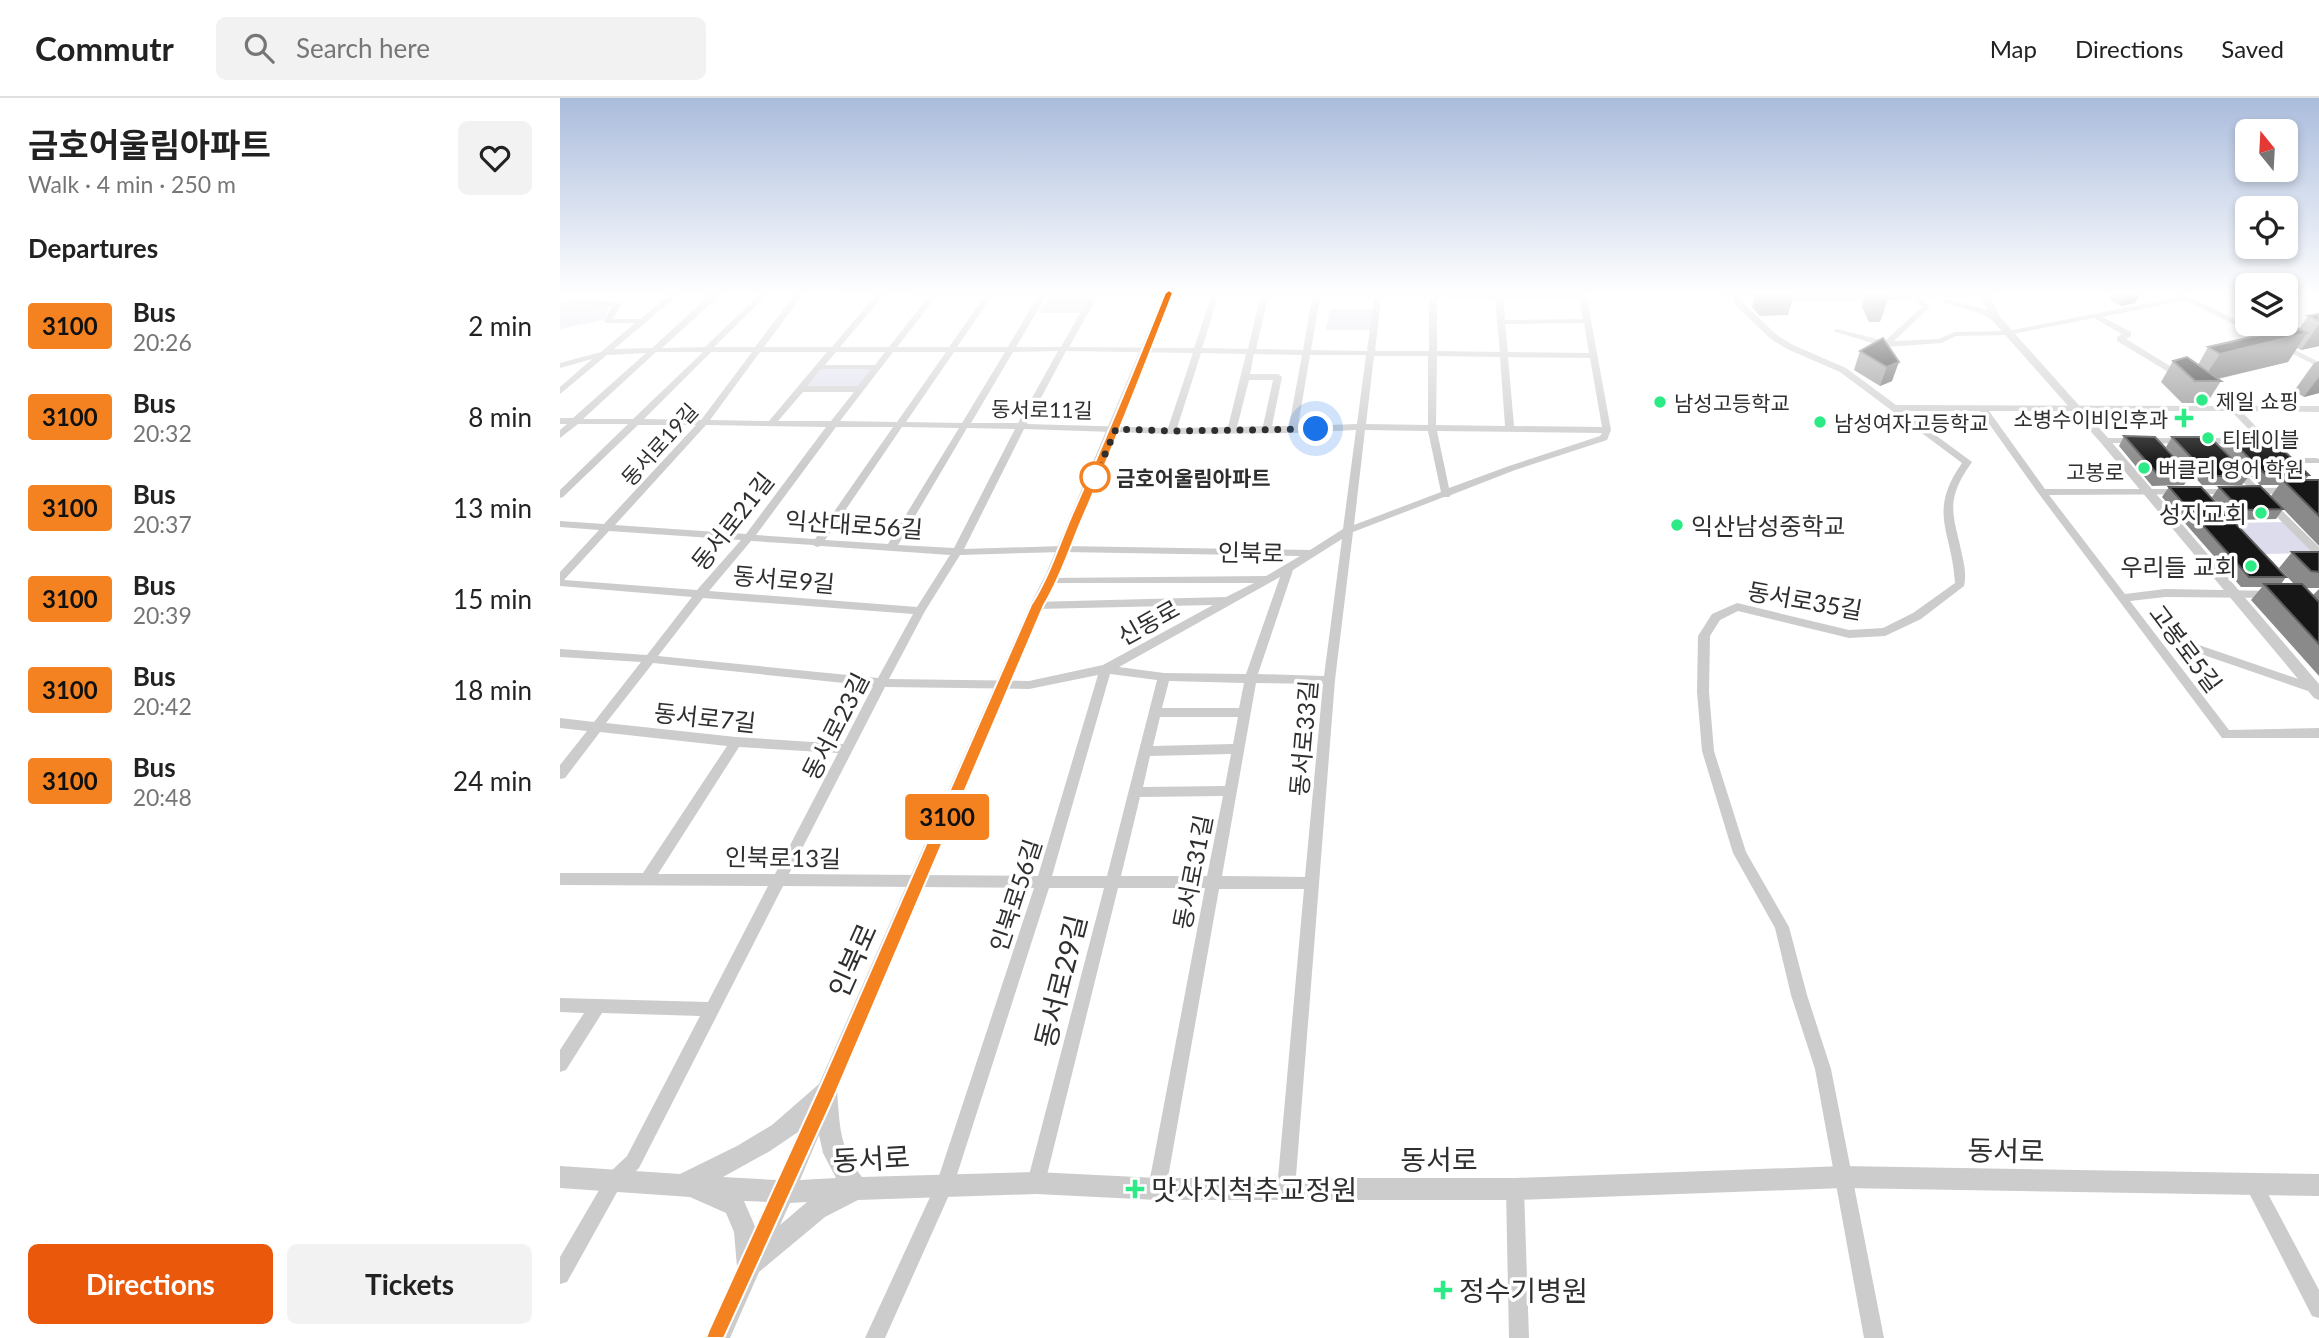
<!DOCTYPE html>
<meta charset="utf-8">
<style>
:root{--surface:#fff;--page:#f2f2f2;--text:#222;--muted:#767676;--line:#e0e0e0;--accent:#ea580c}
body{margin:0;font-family:Lato,"Noto Sans KR",sans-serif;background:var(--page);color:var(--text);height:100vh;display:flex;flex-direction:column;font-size:26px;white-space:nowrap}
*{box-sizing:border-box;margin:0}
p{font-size:23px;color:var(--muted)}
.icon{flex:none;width:38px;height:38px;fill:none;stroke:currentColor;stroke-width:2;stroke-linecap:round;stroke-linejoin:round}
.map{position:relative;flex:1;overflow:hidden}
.details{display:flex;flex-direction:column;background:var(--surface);width:560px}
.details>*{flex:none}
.badge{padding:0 14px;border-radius:5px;font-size:24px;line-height:46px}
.needle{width:46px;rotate:342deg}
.buttons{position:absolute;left:1675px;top:21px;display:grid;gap:14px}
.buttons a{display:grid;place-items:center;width:63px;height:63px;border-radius:10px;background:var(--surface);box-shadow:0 4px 10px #0003;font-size:35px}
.you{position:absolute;width:35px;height:35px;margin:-18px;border:5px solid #fff;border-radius:50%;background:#1a73e8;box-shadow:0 0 0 10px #1a73e833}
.map>.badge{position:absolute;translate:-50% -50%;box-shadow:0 0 0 4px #fff}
h2{padding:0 28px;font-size:26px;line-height:63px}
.round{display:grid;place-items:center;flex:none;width:74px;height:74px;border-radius:10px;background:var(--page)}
.head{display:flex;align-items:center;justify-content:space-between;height:119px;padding:0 28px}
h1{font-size:33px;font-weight:700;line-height:52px}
.button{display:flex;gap:14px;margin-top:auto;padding:14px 28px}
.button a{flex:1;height:80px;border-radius:10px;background:var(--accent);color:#fff;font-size:28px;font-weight:700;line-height:80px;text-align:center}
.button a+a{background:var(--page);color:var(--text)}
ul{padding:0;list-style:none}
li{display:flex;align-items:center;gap:21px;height:91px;padding:0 28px}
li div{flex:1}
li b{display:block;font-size:26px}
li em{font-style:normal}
li .badge{min-width:77px;font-weight:700;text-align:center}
header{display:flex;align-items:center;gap:42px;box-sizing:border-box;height:98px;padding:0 35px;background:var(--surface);border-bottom:2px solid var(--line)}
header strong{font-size:33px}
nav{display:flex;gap:38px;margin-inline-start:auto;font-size:24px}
.search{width:490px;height:63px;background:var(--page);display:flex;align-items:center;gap:18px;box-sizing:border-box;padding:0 24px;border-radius:10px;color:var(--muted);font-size:26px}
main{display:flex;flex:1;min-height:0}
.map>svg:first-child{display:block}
.green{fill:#dddced}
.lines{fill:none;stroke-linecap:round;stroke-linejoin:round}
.minor{fill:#ccc;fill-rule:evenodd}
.tertiary{fill:#ccc;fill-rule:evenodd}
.wall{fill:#8a8a8a}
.shaded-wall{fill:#5c5c5c}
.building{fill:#161616;stroke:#5c5c5c;stroke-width:2}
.line{fill:#f58220;stroke:#fff;stroke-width:2}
.walk{stroke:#2f2f2f;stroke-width:7;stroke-dasharray:0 12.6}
.poi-dot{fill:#2ceb86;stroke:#fff;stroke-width:2.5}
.stop-dot{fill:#fff;stroke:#f58220;stroke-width:3.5}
.labels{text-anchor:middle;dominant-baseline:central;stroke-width:7;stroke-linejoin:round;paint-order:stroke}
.far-poi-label{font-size:21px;fill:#2f2f2f;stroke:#fff;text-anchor:start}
.far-street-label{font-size:21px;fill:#2f2f2f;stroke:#fff}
.far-stop-label{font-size:21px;font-weight:bold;fill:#2f2f2f;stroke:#fff;text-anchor:start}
.poi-label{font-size:24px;fill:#2f2f2f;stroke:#fff;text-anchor:end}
.street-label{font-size:24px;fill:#2f2f2f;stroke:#fff}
.near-street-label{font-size:28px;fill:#2f2f2f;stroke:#fff}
.near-poi-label{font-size:28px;fill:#2f2f2f;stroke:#fff;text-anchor:start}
</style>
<header>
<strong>Commutr</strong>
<div class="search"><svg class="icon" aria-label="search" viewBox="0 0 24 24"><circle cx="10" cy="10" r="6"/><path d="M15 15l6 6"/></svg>Search here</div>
<nav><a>Map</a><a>Directions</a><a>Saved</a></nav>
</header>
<main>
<section class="details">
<div class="head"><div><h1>금호어울림아파트</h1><p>Walk · 4 min · 250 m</p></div><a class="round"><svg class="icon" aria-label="heart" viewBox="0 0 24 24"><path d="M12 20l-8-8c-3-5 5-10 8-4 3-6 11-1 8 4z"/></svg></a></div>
<h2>Departures</h2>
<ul>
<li><span class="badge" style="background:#f58220;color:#111">3100</span><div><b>Bus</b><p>20:26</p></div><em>2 min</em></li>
<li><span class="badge" style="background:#f58220;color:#111">3100</span><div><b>Bus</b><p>20:32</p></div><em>8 min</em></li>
<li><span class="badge" style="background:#f58220;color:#111">3100</span><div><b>Bus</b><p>20:37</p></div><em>13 min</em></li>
<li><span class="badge" style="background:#f58220;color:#111">3100</span><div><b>Bus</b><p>20:39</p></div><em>15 min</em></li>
<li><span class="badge" style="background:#f58220;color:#111">3100</span><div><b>Bus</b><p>20:42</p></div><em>18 min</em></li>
<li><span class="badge" style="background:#f58220;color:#111">3100</span><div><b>Bus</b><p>20:48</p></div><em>24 min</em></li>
</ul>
<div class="button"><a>Directions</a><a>Tickets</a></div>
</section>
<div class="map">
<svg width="1759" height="1240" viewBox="0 0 1759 1240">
<rect width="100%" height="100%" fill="#fff"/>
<path class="green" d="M 489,198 L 530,198 L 521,215 L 479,215 Z
M 0,204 L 49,208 L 44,222 L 0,231 Z
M 770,211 L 814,211 L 812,232 L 766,232 Z
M 261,270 L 314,270 L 299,290 L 244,290 Z
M 1724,424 L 1754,455 L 1704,456 L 1675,425 Z"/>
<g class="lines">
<path class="minor" d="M 0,195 L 168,195 L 158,199 L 102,250 L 145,249 L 201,195 L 209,195 L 154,249 L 195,249 L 236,195 L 244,195 L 204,249 L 272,249 L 316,197 L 281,197 L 277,195 L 877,195 L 1019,197 L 1018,195 L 1026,195 L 1051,332 L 1047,342 L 955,372 L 891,397 L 889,399 L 884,399 L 793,434 L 775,582 L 735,1091 L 732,1097 L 726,1100 L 720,1097 L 717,1091 L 744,791 L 659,791 L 606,1091 L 603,1097 L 597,1100 L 591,1097 L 588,1091 L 645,790 L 558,790 L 485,1085 L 482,1091 L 476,1094 L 470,1091 L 467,1085 L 544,790 L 489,790 L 394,1086 L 325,1240 L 305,1240 L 377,1084 L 474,790 L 223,788 L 79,1070 L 61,1087 L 7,1184 L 0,1186 L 0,1159 L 49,1075 L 67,1058 L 140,918 L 42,915 L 6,972 L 0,974 L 0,952 L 24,915 L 0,914 L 0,900 L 148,904 L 208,788 L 0,787 L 0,775 L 83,775 L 167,648 L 40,634 L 5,680 L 0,681 L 0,667 L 27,633 L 0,630 L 0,620 L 34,624 L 81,564 L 0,559 L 0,551 L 87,557 L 132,499 L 0,488 L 0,474 L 39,432 L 0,429 L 0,423 L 44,426 L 136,327 L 78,327 L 3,399 L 0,400 L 0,392 L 68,326 L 18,326 L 0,340 L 0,332 L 7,326 L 0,326 L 0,320 L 13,320 L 86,255 L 47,257 L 0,296 L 0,289 L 32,261 L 0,270 L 0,265 L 41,254 L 75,225 L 45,225 L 44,223 L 52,208 L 11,205 L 7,203 L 11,201 L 57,204 L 61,206 L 53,221 L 81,221 L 109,197 L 0,197 ZM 118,197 L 150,197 L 92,250 L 54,251 ZM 324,197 L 369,198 L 329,249 L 280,249 ZM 377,198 L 425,198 L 389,249 L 337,249 ZM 432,198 L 478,198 L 448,249 L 397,249 ZM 486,198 L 529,199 L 501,249 L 456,249 ZM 537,199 L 651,199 L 634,250 L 509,249 ZM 658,199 L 700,199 L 688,251 L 642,250 ZM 708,200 L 752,200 L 743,252 L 696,251 ZM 760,200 L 814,200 L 807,253 L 751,252 ZM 821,200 L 869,200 L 869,253 L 815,253 ZM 877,200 L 935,201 L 940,254 L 877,253 ZM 943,201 L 1019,201 L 1023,221 L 945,222 ZM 1024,225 L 1029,255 L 948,254 L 945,226 ZM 498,253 L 458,325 L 411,325 L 453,254 ZM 506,253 L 633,255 L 608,330 L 467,326 ZM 96,254 L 143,254 L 73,321 L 23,321 ZM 151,254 L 192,254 L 141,322 L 84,321 ZM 200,254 L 267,254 L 209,323 L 150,322 ZM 276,254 L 325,254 L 315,267 L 265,267 ZM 333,254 L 386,254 L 337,324 L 280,323 ZM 394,254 L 445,254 L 402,325 L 346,324 ZM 641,255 L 686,256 L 668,329 L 617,330 ZM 694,256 L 742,257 L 729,328 L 712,328 L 722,279 L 718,276 L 690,276 ZM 750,257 L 806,257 L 797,326 L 738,328 ZM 814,258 L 868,258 L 868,327 L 806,326 ZM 877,258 L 940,259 L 945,328 L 876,327 ZM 948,259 L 1030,260 L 1042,329 L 954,328 ZM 261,271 L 311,271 L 298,288 L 247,288 ZM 689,282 L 713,282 L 703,328 L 677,329 ZM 243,294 L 294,294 L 271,323 L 218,323 ZM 146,327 L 266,329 L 186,436 L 55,427 ZM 276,329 L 333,329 L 255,441 L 196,437 ZM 342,329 L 399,330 L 328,446 L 265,442 ZM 407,330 L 455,331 L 394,450 L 338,447 ZM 464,331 L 612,336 L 733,335 L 796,332 L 783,431 L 750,452 L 503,448 L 404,451 ZM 805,332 L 868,333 L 881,394 L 794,427 ZM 877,333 L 1042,335 L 1040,338 L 949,368 L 889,390 ZM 49,433 L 181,442 L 137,492 L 4,482 ZM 782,441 L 764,578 L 698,576 L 733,472 ZM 191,443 L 253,447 L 257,449 L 261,448 L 390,457 L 357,509 L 149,493 ZM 503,454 L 740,458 L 706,478 L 488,480 L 487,482 L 492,485 L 694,485 L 666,499 L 473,504 L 472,507 L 477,511 L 653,507 L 543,567 L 469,583 L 329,581 L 365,513 L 400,457 ZM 720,479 L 686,576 L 604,575 L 559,569 ZM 143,500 L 353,516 L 318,580 L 98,558 ZM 93,565 L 313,588 L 283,646 L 176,639 L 46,625 ZM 550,576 L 597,582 L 547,778 L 492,778 ZM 538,577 L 478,778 L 229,776 L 325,589 L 469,591 ZM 609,583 L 684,585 L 679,610 L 602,610 ZM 696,585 L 763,586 L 745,779 L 662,778 ZM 600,619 L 678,619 L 673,646 L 593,648 ZM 179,649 L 278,655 L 215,776 L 98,776 ZM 671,656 L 665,688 L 583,689 L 590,658 ZM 663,698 L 647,778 L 561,778 L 580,699 Z
M 1173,195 L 1179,195 L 1181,203 L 1217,237 L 1233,247 L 1286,270 L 1336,307 L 1668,308 L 1672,306 L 1676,308 L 1759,308 L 1759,314 L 1681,313 L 1714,347 L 1714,351 L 1708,351 L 1671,313 L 1429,313 L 1485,391 L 1674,391 L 1676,393 L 1671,396 L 1489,397 L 1565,496 L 1605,491 L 1716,493 L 1717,496 L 1712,500 L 1605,499 L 1570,503 L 1669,632 L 1759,630 L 1759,640 L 1662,640 L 1479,396 L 1420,313 L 1343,313 L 1412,364 C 1383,405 1394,416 1403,461 C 1405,470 1406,480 1404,488 L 1361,521 L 1325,538 L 1289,540 L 1178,513 L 1160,522 L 1150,538 L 1149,594 L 1154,653 L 1186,754 L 1229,829 L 1247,897 L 1271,971 L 1324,1240 L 1304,1240 L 1255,971 L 1231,897 L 1215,830 L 1173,755 L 1142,653 L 1137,594 L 1138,538 L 1152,516 L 1177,505 L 1289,532 L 1323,530 L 1353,515 L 1395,485 C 1392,432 1367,415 1402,365 L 1280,274 L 1227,251 L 1211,241 L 1174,206 Z
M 1616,195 L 1622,195 L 1759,264 L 1759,269 L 1625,202 L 1542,219 L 1571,234 L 1571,238 L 1566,241 L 1623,276 L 1623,280 L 1620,281 L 1557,243 L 1557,239 L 1562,236 L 1534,220 L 1448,237 L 1396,238 L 1381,245 L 1325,249 L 1273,233 L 1277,231 L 1325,243 L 1362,209 L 1354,200 L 1358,198 L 1370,209 L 1334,243 L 1379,241 L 1395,234 L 1448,233 L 1619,199 Z
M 1545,340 L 1681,340 L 1686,343 L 1681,346 L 1542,345 L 1540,343 Z
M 1723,360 L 1756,360 L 1759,361 L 1759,365 L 1720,365 L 1718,363 Z
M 1675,368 L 1678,369 L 1699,390 L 1759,389 L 1759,395 L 1705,396 L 1759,449 L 1759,458 L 1755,457 L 1694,396 L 1686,395 L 1684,393 L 1689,390 L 1670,371 Z
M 1633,545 L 1759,588 L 1759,594 L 1751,594 L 1629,552 L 1627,549 Z
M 1693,1076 L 1699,1079 L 1759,1192 L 1759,1220 L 1752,1218 L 1687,1091 L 1684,1085 L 1687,1079 Z
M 955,1082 L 961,1085 L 964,1091 L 969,1240 L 949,1240 L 946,1091 L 949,1085 Z"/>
<path class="tertiary" d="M 604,195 L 614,195 L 500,476 L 484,507 L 277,993 C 280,1029 279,1049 302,1079 L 476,1074 L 597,1080 L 955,1080 L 1283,1068 L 1759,1076 L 1759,1098 L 1283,1090 L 955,1102 L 597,1102 L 476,1096 L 298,1102 L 265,1119 L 199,1174 L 170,1240 L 145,1240 L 177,1169 L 174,1134 L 166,1115 L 130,1099 L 0,1090 L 0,1068 L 120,1076 L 177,1048 L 212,1027 L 259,986 L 470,507 L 486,476 ZM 238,1034 L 217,1082 L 163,1079 L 210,1053 ZM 259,1037 L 263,1055 L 276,1080 L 240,1082 ZM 184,1103 L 207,1104 L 195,1129 L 194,1126 ZM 247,1104 L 220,1127 L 230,1105 Z
M 1160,195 L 1304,197 L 1437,195 L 1430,198 L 1440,219 L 1549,341 L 1759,586 L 1759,602 L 1754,600 L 1541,345 L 1432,222 L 1417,214 L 1382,204 L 1387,201 L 1427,212 L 1421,198 C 1336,202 1250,207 1165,198 Z"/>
</g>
<path class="wall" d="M 1196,195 L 1234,195 L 1228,217 L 1200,218 L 1192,209 Z
M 1306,195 L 1329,195 L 1330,196 L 1320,224 L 1309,224 L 1302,209 Z
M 1553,195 L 1578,195 L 1580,196 L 1575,205 L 1561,208 L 1549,201 Z
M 1759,216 L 1759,248 L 1741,252 L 1737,250 L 1728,264 L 1658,281 L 1661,283 L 1647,305 L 1622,305 L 1601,284 L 1613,263 L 1638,267 L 1648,249 L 1739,231 L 1748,218 Z
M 1323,240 L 1332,283 L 1320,288 L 1294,272 L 1300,253 Z
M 1759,263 L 1759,295 L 1744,299 L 1734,293 L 1754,265 Z
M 1564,338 L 1631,377 L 1624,387 L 1592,388 L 1559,348 Z
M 1612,339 L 1689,378 L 1682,387 L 1642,387 L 1606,349 Z
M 1668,339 L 1749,377 L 1745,382 L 1759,382 L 1759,448 L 1711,398 L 1719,387 L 1700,387 L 1661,349 Z
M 1609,389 L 1726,479 L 1721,486 L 1734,486 L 1719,470 L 1732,454 L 1759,454 L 1759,490 L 1746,490 L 1753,497 L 1759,491 L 1759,578 L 1691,502 L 1702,489 L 1681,489 L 1602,399 Z
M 1659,389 L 1723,411 L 1716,421 L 1674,422 L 1652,399 Z"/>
<path class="shaded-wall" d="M 1580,196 L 1575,205 L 1561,208 L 1566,199 Z
M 1759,226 L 1759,248 L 1741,252 Z
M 1747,235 L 1728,264 L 1647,283 L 1642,283 L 1660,256 Z
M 1339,264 L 1332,283 L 1320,288 L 1327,269 Z
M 1759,279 L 1759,295 L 1744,299 Z"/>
<path class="building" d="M 1317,195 L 1329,195 L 1330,196 L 1318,196 Z
M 1559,195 L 1578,195 L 1580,196 L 1566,199 Z
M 1759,216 L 1759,223 L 1748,218 Z
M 1735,229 L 1747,235 L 1660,256 L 1648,249 Z
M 1323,240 L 1339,264 L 1327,269 L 1300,253 Z
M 1627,259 L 1661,283 L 1635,283 L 1613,263 Z
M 1564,338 L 1595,339 L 1631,377 L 1599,378 Z
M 1612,339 L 1650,339 L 1689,378 L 1649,378 Z
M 1668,339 L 1710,339 L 1749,377 L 1707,378 Z
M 1723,382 L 1759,382 L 1759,418 Z
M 1700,388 L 1723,411 L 1681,412 L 1659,389 Z
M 1609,389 L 1641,389 L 1726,479 L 1689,479 Z
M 1732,454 L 1759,454 L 1759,474 L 1751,473 Z
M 1704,486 L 1742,486 L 1759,504 L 1759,546 Z"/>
<linearGradient id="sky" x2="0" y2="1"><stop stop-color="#aabcdc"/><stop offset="0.53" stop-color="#fff"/><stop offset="1" stop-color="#fff" stop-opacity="0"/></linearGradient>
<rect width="1759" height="368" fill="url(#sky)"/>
<path class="line" d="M 609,192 L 613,195 C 584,270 555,345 523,419 C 510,449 501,479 484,507 L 274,999 L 164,1240 L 146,1240 L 149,1232 L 261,986 L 471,507 C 489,479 498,449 511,419 C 544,345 575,270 605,195 Z"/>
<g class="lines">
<path class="walk" d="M 535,379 L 556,331 L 612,333 L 756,331"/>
</g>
<g class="poi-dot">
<circle cx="1642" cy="302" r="7"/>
<circle cx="1100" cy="304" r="7"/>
<path d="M1620.5 309.5h7v7h7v7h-7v7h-7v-7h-7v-7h7z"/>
<circle cx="1260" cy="324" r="7"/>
<circle cx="1648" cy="340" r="7"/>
<circle cx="1584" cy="370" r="7"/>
<circle cx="1701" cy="415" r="7"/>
<circle cx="1117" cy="427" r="7"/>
<circle cx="1691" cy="468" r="7"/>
<path d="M571.5 1080.5h7v7h7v7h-7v7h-7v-7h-7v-7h7z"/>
<path d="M879.5 1181.5h7v7h7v7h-7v7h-7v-7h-7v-7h7z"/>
</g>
<circle class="stop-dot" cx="535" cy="379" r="14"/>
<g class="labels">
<g class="far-poi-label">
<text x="1656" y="302">제일 쇼핑</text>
<text x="1114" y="304">남성고등학교</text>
<text x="1608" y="320" text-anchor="end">소병수이비인후과</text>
<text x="1274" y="324">남성여자고등학교</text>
<text x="1662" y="340">티테이블</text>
<text x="1598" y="370">버클리 영어 학원</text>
</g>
<g class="far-street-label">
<text transform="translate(482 311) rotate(1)">동서로11길</text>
<text transform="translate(99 346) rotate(-48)">동서로19길</text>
<text x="1535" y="373">고봉로</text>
</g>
<g class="far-stop-label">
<text x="556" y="379">금호어울림아파트</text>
</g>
<g class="poi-label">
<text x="1687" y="415">성지교회</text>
<text x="1131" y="427" text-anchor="start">익산남성중학교</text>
<text x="1677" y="468">우리들 교회</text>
</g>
<g class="street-label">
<text transform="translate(172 423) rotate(-52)">동서로21길</text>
<text transform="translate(294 426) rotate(4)">익산대로56길</text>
<text transform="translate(691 454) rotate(1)">인북로</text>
<text transform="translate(224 481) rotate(5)">동서로9길</text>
<text transform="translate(1245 502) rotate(10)">동서로35길</text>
<text transform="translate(588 524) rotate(-29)">신동로</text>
<text transform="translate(1626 550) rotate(53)">고봉로5길</text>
<text transform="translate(145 619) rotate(6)">동서로7길</text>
<text transform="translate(275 628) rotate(-63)">동서로23길</text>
<text transform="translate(743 640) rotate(-85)">동서로33길</text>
<text transform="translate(223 759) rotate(1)">인북로13길</text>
<text transform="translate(632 774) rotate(-79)">동서로31길</text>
<text transform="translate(455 797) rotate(-72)">인북로56길</text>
</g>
<g class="near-street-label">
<text transform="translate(292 862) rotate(-66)">인북로</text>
<text transform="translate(500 883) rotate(-76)">동서로29길</text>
<text transform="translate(1446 1052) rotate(1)">동서로</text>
<text transform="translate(311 1060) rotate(-3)">동서로</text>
<text x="879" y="1061">동서로</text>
</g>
<g class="near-poi-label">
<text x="591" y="1091">맛사지척추교정원</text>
<text x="899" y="1192">정수기병원</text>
</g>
</g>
</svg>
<div class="buttons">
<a><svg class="needle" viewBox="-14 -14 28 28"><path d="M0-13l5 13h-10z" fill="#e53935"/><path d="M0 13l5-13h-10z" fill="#767676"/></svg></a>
<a><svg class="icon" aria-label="locate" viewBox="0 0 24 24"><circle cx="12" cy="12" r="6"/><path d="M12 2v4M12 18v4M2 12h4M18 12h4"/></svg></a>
<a><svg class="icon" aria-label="layers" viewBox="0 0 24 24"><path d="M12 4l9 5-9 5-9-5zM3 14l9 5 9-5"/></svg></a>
</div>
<div class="you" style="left:756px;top:331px"></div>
<b class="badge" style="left:387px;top:719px;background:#f58220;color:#111">3100</b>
</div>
</main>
